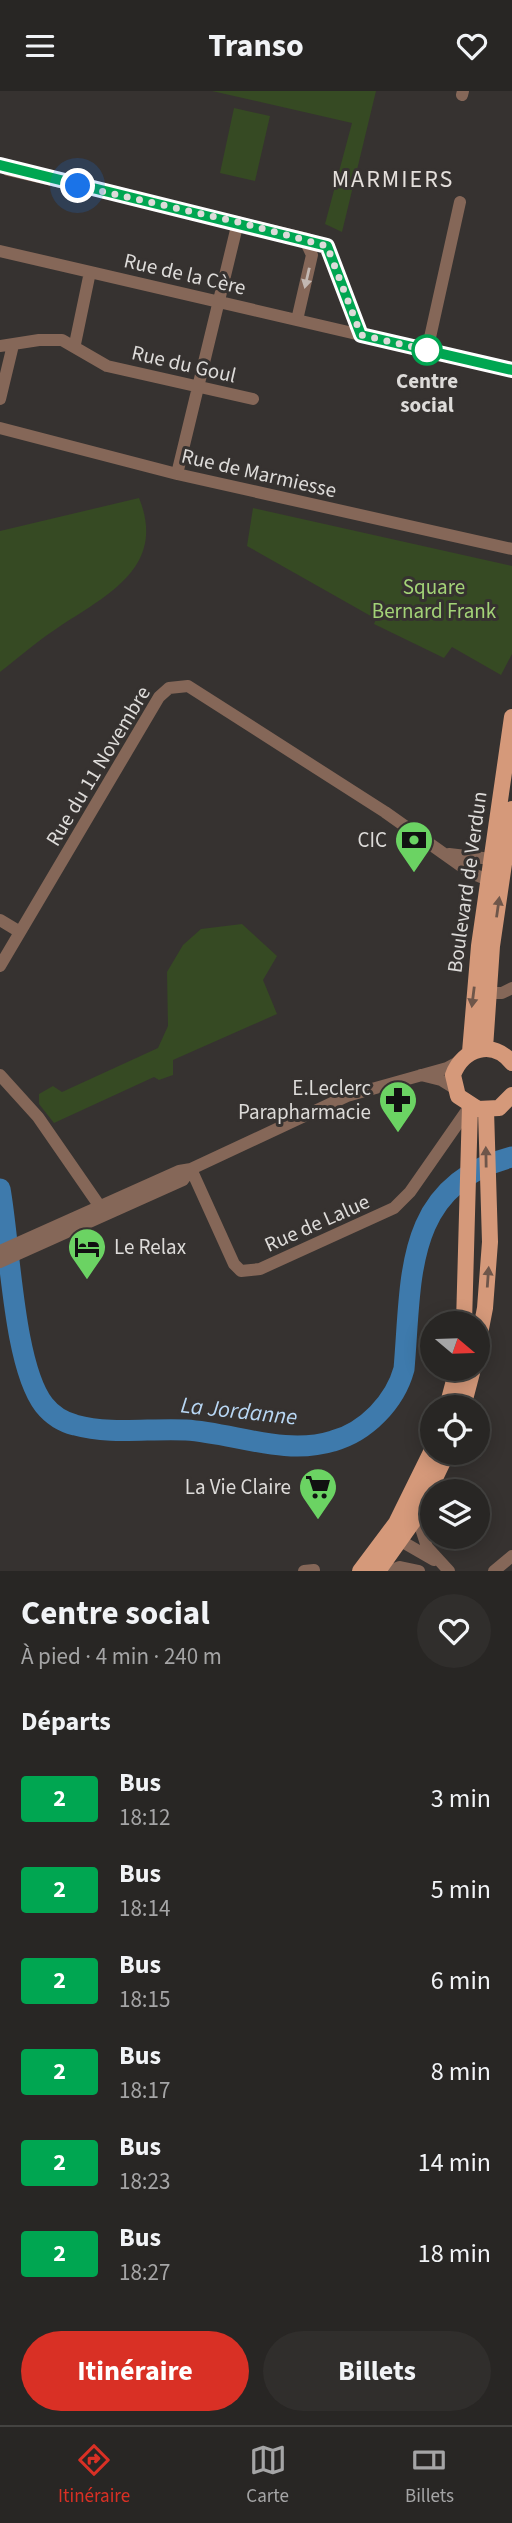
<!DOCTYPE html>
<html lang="fr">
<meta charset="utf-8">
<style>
:root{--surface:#282624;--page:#302e2c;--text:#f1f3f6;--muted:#a5a5a6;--line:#444341;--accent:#d93025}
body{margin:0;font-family:"Source Sans 3",sans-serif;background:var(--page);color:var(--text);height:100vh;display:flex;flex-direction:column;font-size:26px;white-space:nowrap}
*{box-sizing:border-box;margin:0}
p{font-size:23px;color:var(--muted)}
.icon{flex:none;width:38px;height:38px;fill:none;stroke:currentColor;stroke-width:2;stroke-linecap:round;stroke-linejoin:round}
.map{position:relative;height:1480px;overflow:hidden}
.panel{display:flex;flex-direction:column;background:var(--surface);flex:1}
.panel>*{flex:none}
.badge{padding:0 14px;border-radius:5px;font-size:24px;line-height:46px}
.needle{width:46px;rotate:109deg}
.tools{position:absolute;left:420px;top:1220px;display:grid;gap:14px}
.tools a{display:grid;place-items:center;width:70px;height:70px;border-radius:50%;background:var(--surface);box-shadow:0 4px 18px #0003,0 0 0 2px var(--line);font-size:35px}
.you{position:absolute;width:35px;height:35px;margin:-18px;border:5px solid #fff;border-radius:50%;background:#1a73e8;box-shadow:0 0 0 10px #1a73e833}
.map>.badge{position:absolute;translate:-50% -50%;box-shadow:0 0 0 4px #fff}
h2{padding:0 21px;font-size:26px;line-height:63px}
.round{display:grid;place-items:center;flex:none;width:74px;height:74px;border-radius:37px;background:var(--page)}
.headline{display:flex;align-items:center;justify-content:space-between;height:119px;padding:0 21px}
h1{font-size:33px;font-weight:700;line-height:52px}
.cta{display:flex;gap:14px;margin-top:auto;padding:14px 21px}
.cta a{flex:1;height:80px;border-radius:42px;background:var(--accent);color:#fff;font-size:28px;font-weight:700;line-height:80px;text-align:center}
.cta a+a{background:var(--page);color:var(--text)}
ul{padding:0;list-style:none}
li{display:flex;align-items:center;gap:21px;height:91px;padding:0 21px}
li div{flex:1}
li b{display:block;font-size:26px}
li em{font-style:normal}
li .badge{min-width:77px;font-weight:700;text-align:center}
header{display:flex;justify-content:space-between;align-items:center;height:91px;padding:0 21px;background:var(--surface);font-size:32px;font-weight:700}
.dock{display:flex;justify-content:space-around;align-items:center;height:98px;border-top:2px solid var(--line);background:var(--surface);font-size:19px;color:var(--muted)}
.dock a{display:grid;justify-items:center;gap:4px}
.dock .active{color:var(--accent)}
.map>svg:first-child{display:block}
.green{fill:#364a23}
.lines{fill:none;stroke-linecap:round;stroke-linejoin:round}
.river{stroke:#3e7aac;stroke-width:21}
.minor{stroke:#856758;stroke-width:12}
.major{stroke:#d5997a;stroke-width:16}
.oneway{fill:#c3b8b2}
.oneway2{fill:#6e564a}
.line-casing{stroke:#fff;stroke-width:16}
.line{stroke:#00a651;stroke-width:10}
.walk{stroke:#dddbd9;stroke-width:7;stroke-dasharray:0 12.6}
.stop-dot{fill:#fff;stroke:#00a651;stroke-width:3.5}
.labels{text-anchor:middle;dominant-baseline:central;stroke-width:6;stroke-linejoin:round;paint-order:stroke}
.street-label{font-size:21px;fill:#dddbd9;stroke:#363230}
.stop-label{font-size:21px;font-weight:bold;fill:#dddbd9;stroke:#363230}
.park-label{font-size:21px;fill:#a3d377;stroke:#363230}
.poi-label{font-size:21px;fill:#dddbd9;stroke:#363230;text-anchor:end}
.water-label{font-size:23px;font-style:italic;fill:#b8d7f4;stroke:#363230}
.quarter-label{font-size:24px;letter-spacing:2px;fill:#e4dfdb;stroke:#363230}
</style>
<header><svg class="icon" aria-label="menu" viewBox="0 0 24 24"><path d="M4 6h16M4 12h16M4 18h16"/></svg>Transo<svg class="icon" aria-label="heart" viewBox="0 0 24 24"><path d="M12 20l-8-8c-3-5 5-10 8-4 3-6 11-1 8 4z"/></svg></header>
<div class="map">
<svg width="512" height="1480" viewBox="0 0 512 1480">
<rect width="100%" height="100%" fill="#363230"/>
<path class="green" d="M 212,0 L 376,0 L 342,141 L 325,133 L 352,32 Z
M 234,17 L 270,25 L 255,90 L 220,82 Z
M 139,407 C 168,478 103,506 56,538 C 36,551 18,567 0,581 L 0,440 Z
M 253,417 L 512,475 L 512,563 L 501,584 L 452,556 L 444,567 L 374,533 L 376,528 L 247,455 Z
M 242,833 L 277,865 L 263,889 L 277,923 L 173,969 L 173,984 L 159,989 L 154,986 L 54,1032 L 39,1013 L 39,1003 L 53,995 L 62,1001 L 158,957 L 168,935 L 167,881 L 183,854 L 201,838 Z"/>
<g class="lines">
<path class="river" d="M 0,1098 C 10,1153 13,1274 44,1314 C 52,1324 63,1331 75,1334 C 111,1344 149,1337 186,1339 C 234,1342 285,1365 333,1350 C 366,1341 395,1311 404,1278 C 412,1187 403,1094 512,1066"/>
<path class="minor" d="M 462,4 L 463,0
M 0,74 L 8,79 L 304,147 L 327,155 L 361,244
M 0,160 L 512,279
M 297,229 L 312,164 L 304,147
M 75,253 L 90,181
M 0,255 L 39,249 L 62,249 L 107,275 L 253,308
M 427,260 L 460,111
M 0,308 L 13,254
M 0,337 L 177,383 L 512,458
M 177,383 L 238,131
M 449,763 L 491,768
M 0,829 L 20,841
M 0,875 L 159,606 L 169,597 L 188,595 L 385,721 L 471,782 L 488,789
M 488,902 L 502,902 L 512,897
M 0,984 L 38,1026 L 103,1120
M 421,984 L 441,989 L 454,997
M 191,1078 L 234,1173 L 241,1180 L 260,1178 L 394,1117 L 410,1101 L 470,1015
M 0,1160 L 179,1080 L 191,1078 L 347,1005 L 447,977 L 460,970
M 0,1171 L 183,1089 L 191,1078
M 417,1425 L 427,1456 L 449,1480
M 401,1450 L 434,1469
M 304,1480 L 314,1479
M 389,1480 L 400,1476 L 419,1480
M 494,1480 L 512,1465"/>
<path class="major" d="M 485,957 L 492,855 L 512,718
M 470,961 L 479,855 L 512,626
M 512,972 C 493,948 463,957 453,984 L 458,1005 L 478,1018 L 499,1017 L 512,1004
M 464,1232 L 470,1015
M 478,1253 L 485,1217 L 490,1151 L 486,1019
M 447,1316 L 457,1278
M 463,1316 L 473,1278
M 360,1480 L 396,1432 L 432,1359
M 378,1480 L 417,1425 L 447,1362"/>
</g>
<defs><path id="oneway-solid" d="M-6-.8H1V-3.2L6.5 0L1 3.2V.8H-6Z" transform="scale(1.75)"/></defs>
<use class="oneway" href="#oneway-solid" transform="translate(307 187) rotate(103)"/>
<g class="oneway2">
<use href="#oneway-solid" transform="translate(498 816) rotate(-82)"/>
<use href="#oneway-solid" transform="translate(473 906) rotate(97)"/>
<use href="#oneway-solid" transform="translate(486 1066) rotate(-91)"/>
<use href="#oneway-solid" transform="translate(488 1186) rotate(-86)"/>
</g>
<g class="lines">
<defs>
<path id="line" d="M 0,74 L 327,155 L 361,244 L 512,279"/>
</defs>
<use href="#line" class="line-casing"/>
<use href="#line" class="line"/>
<path class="walk" d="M 78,95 L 238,131 L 327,155 L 361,244 L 427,259"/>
</g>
<defs>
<symbol id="bank-pin" viewBox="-11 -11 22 30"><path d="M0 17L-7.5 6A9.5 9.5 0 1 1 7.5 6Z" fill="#6bd363" stroke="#363230"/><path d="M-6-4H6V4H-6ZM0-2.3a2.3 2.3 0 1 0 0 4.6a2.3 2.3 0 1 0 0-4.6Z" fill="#111"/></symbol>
<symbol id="pharmacy-pin" viewBox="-11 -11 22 30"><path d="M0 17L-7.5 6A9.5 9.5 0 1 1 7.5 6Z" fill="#6bd363" stroke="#363230"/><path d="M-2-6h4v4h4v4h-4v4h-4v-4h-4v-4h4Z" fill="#111"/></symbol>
<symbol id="hotel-pin" viewBox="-11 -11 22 30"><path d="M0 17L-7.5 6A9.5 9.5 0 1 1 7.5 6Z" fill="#6bd363" stroke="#363230"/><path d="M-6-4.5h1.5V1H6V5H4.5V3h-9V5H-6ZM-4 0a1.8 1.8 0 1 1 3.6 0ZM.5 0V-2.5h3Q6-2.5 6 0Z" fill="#111"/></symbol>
<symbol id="supermarket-pin" viewBox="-11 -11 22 30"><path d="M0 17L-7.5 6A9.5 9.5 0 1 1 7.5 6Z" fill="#6bd363" stroke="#363230"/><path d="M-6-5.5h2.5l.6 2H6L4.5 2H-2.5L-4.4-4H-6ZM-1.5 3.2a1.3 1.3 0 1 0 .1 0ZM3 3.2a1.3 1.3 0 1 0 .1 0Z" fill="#111"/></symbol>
</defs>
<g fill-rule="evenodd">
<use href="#bank-pin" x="392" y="727" width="44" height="60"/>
<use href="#pharmacy-pin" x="376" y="987" width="44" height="60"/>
<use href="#hotel-pin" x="65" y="1134" width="44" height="60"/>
<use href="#supermarket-pin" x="296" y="1374" width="44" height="60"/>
</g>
<circle class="stop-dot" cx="427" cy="259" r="14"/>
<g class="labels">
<g class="street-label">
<text transform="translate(185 183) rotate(13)">Rue de la Cère</text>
<text transform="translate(184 273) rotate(13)">Rue du Goul</text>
<text transform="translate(259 382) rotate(13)">Rue de Marmiesse</text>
<text transform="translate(98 675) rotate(-59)">Rue du 11 Novembre</text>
<text transform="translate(467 791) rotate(-82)">Boulevard de Verdun</text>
<text transform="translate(317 1132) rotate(-24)">Rue de Lalue</text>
</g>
<g class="stop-label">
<text x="427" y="290">Centre<tspan x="427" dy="24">social</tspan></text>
</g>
<g class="park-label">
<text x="434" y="496">Square<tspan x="434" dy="24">Bernard Frank</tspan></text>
</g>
<g class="poi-label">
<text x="387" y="749">CIC</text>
<text x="371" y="997">E.Leclerc<tspan x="371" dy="24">Parapharmacie</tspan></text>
<text x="114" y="1156" text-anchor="start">Le Relax</text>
<text x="291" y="1396">La Vie Claire</text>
</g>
<g class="water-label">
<text transform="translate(239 1320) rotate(6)">La Jordanne</text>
</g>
<g class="quarter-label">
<text x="393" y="88">MARMIERS</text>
</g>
</g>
</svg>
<div class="tools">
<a><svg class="needle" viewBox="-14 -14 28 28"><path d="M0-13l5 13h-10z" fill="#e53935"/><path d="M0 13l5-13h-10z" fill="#a5a5a6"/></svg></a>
<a><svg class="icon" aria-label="locate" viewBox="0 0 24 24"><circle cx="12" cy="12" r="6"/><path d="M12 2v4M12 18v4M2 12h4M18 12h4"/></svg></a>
<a><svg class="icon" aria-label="layers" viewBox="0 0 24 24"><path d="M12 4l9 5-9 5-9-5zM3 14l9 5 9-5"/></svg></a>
</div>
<div class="you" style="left:78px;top:95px"></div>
</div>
<section class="panel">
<div class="headline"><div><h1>Centre social</h1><p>À pied · 4 min · 240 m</p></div><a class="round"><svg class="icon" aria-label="heart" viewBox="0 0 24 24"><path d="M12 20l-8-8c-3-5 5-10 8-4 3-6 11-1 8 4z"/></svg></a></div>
<h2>Départs</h2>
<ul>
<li><span class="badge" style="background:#00a651;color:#fff">2</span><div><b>Bus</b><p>18:12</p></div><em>3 min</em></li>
<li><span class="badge" style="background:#00a651;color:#fff">2</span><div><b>Bus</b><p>18:14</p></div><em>5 min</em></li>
<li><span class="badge" style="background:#00a651;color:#fff">2</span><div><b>Bus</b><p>18:15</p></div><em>6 min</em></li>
<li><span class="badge" style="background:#00a651;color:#fff">2</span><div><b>Bus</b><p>18:17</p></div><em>8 min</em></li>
<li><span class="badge" style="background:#00a651;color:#fff">2</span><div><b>Bus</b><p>18:23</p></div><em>14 min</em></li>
<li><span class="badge" style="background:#00a651;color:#fff">2</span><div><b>Bus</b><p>18:27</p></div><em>18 min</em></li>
</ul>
<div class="cta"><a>Itinéraire</a><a>Billets</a></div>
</section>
<nav class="dock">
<a class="active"><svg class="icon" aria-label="directions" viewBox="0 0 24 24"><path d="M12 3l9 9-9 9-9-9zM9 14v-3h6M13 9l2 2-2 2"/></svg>Itinéraire</a>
<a><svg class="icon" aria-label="map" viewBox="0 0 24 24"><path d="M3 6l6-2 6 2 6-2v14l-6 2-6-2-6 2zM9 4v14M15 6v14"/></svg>Carte</a>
<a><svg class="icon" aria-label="tickets" viewBox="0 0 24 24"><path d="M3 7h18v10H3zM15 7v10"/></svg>Billets</a>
</nav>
